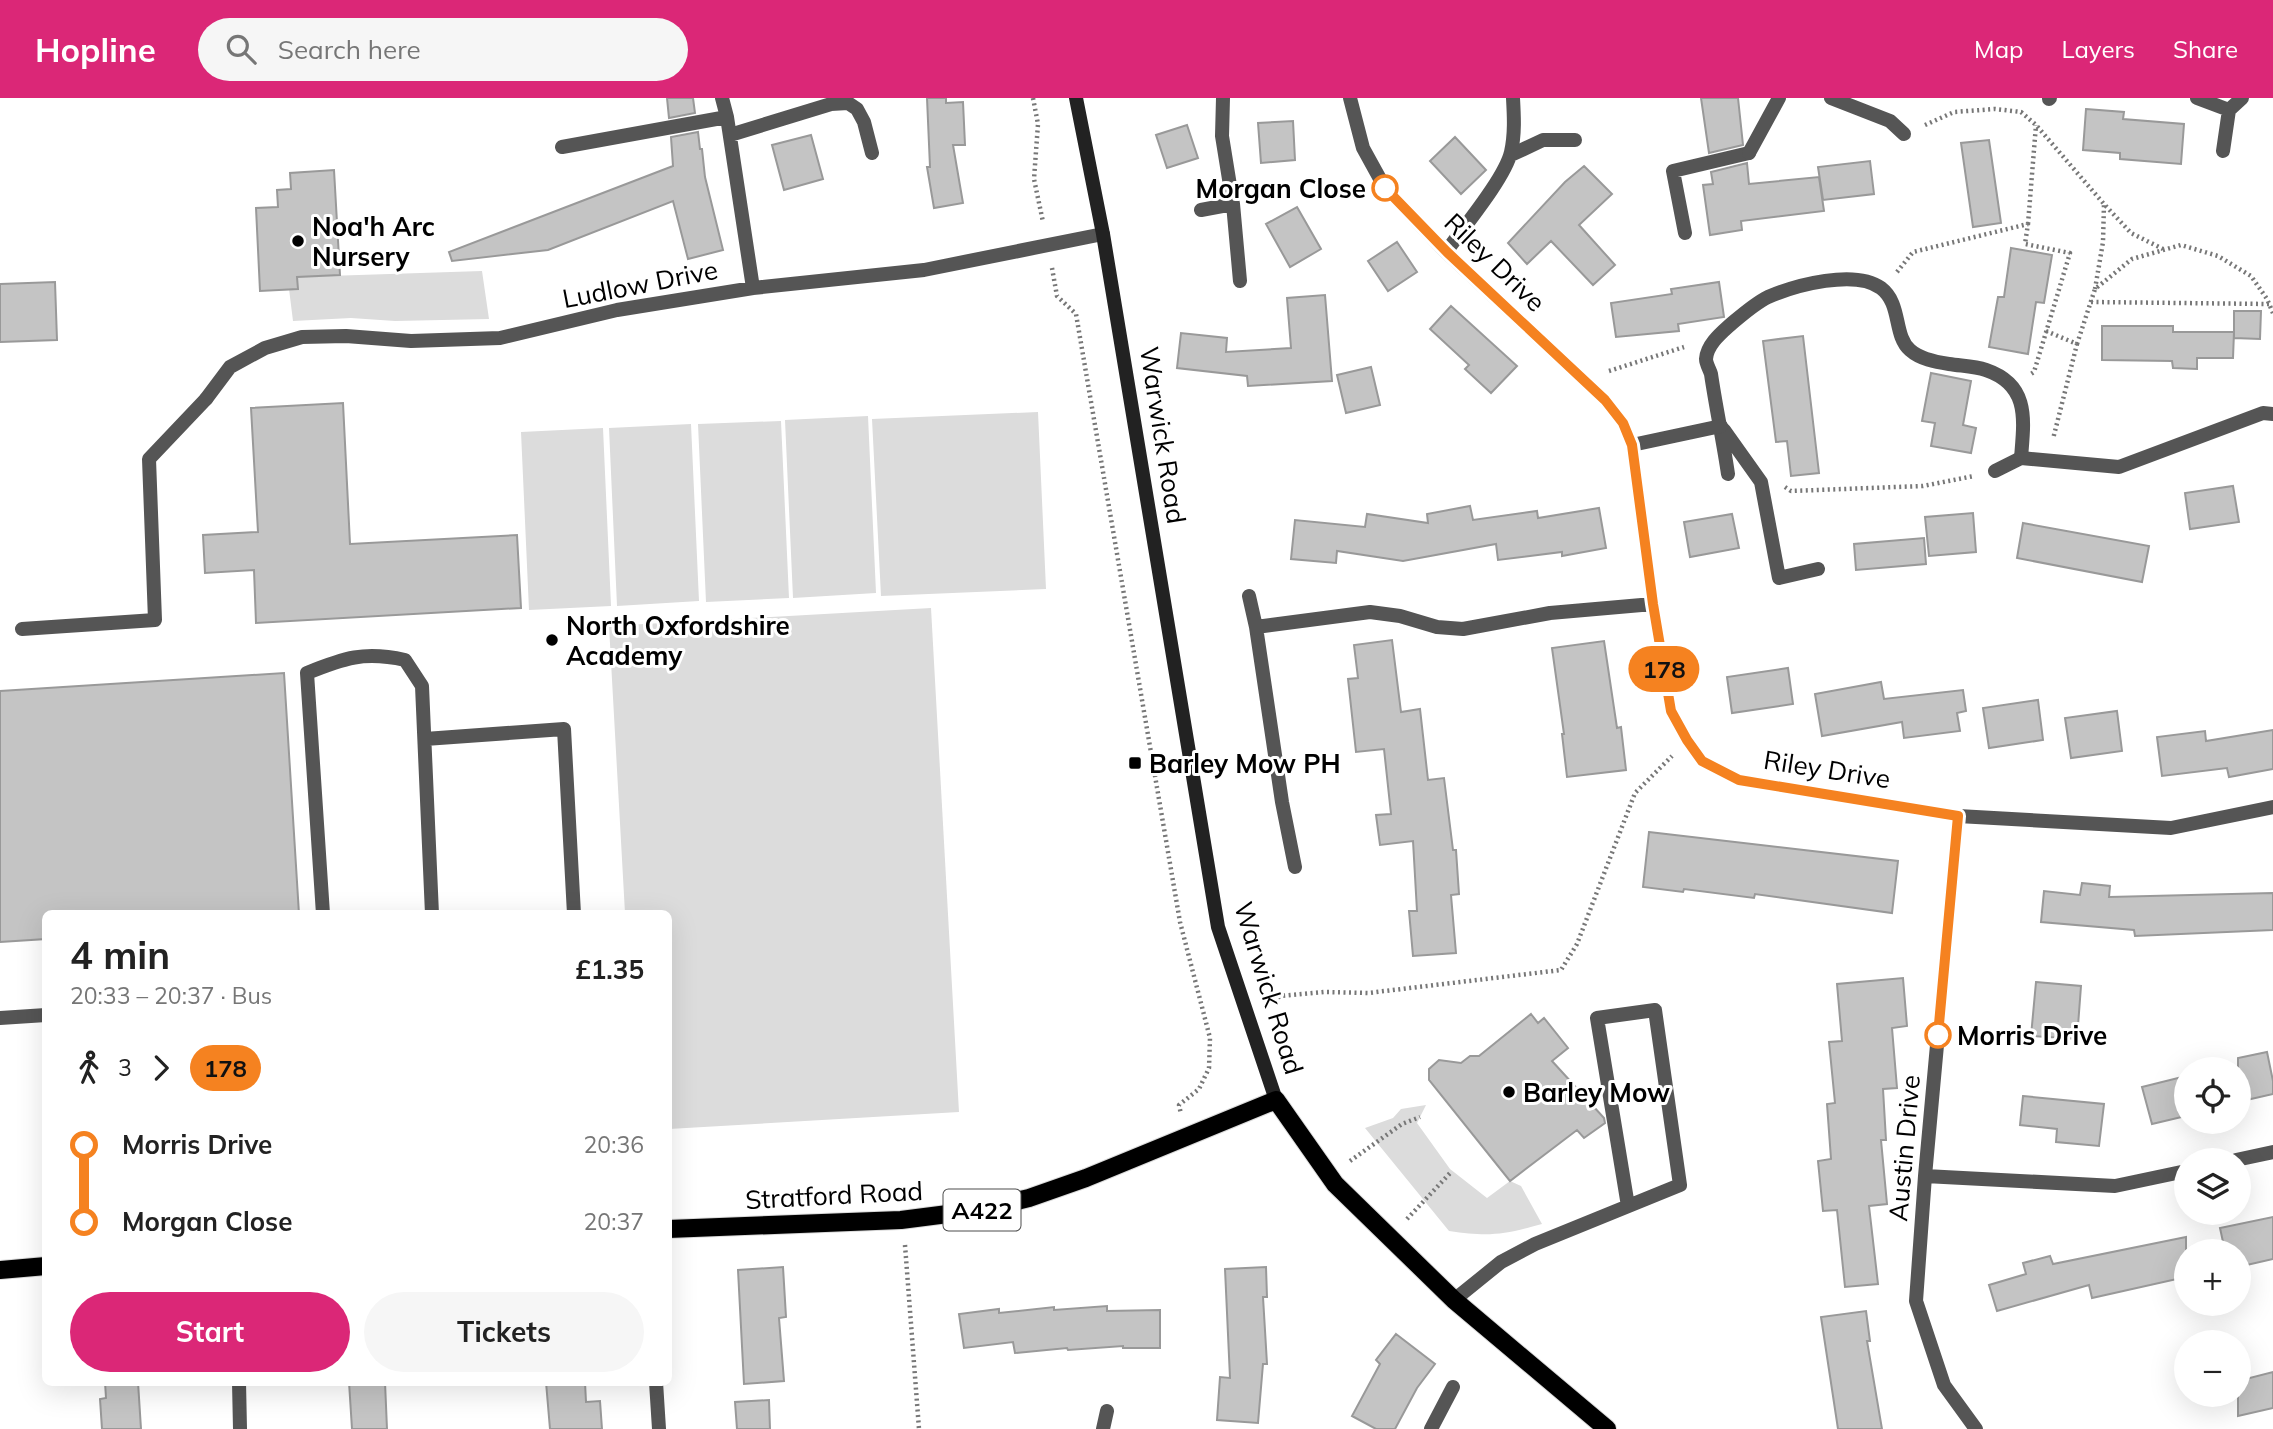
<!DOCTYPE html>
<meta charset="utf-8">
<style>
:root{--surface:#fff;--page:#f6f6f6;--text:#222;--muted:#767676;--accent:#db2777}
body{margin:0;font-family:Mulish,sans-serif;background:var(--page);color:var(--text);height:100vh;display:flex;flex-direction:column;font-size:26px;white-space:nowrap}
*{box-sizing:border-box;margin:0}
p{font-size:23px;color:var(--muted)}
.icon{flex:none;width:38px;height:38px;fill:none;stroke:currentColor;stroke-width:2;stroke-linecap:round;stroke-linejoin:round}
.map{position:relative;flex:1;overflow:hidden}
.panel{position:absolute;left:42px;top:812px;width:630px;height:476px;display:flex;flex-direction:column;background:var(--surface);border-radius:10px;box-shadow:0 7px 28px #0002}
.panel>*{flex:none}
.badge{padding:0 14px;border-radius:23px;font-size:24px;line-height:46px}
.buttons{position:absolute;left:2174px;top:959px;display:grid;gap:14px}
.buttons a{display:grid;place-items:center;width:77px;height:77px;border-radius:50%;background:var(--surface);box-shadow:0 7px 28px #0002;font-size:35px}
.map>.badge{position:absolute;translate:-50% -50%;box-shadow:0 0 0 4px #fff}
.legs{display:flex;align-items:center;gap:10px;height:77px;padding:0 28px;font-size:23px}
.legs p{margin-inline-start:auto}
.headline{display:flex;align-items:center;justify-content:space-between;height:119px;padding:0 28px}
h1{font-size:38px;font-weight:700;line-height:52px}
.cta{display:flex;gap:14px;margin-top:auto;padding:14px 28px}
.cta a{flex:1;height:80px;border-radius:42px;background:var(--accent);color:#fff;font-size:28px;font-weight:700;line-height:80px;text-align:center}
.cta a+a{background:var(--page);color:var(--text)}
ul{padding:0 28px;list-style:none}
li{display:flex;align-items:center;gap:24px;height:77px;font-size:26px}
li i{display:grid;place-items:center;width:10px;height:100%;margin:0 9px;background:currentColor}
li i::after{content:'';width:18px;height:18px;margin:-9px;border:5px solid;border-radius:50%;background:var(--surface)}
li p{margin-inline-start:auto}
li:first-child i{background:linear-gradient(#0000 50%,currentColor 0)}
li:last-child i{background:linear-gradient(currentColor 50%,#0000 0)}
header{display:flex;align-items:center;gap:42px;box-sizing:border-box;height:98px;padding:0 35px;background:var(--accent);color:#fff}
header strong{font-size:33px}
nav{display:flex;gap:38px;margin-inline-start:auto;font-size:24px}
.search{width:490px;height:63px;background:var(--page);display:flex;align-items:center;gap:18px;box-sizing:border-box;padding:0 24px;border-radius:38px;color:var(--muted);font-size:26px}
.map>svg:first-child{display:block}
.green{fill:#dcdcdc}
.building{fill:#c4c4c4;stroke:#999;stroke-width:2}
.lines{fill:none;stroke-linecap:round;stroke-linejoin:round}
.primary-casing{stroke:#dbdbdb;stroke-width:20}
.path{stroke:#777;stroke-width:4.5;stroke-dasharray:2 3.5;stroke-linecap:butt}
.lane{stroke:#555;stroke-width:14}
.street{stroke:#555;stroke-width:14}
.secondary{stroke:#222;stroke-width:14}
.primary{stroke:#000;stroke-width:18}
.line-1-casing{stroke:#fff;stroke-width:16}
.line-1{stroke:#f58220;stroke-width:10}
.stop-1-dot{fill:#fff;stroke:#f58220;stroke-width:3.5}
.poi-dot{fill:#000;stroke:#fff;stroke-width:2.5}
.labels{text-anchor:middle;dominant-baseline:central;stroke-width:6;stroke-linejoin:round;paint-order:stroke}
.shield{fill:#fff;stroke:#4c4c4c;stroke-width:2}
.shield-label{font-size:24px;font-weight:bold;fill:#000}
.stop-label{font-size:26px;font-weight:bold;fill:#000;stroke:#fff;text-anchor:end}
.poi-label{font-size:26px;font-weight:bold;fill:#000;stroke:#fff;text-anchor:start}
.street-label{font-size:26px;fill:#000;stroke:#fff}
</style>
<header>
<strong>Hopline</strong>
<div class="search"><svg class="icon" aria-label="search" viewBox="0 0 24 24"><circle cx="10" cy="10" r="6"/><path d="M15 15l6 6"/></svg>Search here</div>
<nav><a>Map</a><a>Layers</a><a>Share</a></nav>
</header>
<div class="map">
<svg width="2273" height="1331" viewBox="0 0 2273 1331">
<rect width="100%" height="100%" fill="#fff"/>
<path class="green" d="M 482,173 L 489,221 L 395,223 L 351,220 L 293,223 L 289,191 L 298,190 L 297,179 Z
M 1038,314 L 1046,491 L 881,498 L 872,321 Z
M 868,318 L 876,495 L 793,500 L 785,322 Z
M 781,323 L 789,500 L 706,504 L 698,326 Z
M 691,326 L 699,503 L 617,508 L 609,330 Z
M 603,330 L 611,508 L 529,512 L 521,334 Z
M 931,510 L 959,1014 L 669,1031 L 668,816 L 625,815 L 609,528 Z
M 1426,1007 L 1417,1025 L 1450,1071 L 1487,1100 L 1510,1083 L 1521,1088 L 1542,1126 C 1503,1137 1489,1139 1449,1133 L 1365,1030 L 1393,1020 L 1401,1011 Z"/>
<path class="building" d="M 667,0 L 693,0 L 695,15 L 669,20 Z
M 927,0 L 946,0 L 946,5 L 963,4 L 965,47 L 953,47 L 963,105 L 934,110 L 927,69 L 930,69 Z
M 1701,0 L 1738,0 L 1743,47 L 1709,55 Z
M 2086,11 L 2124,14 L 2123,21 L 2184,26 L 2181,66 L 2120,61 L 2120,55 L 2083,52 Z
M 1293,23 L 1295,62 L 1261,65 L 1258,25 Z
M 1187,27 L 1198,60 L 1167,70 L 1156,37 Z
M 698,34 L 700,51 L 702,51 L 705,79 L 723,152 L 688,161 L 673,103 L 548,152 L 452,163 L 449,154 L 673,68 L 671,39 Z
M 811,37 L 823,81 L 784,92 L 772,47 Z
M 1455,39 L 1486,72 L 1461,96 L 1430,63 Z
M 1989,42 L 2001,125 L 1973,129 L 1961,45 Z
M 1870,63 L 1874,96 L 1823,102 L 1818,69 Z
M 1747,65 L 1749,86 L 1819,79 L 1824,113 L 1741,123 L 1742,132 L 1710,137 L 1703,87 L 1713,86 L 1711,74 Z
M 1584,68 L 1612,96 L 1579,127 L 1615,167 L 1593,187 L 1551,143 L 1527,166 L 1508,145 L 1565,84 Z
M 334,72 L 340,177 L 297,179 L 298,191 L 260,193 L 256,110 L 278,109 L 277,92 L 291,91 L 290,75 Z
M 1297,109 L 1321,151 L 1290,169 L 1266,126 Z
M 1397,144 L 1417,174 L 1388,193 L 1368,163 Z
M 2011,150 L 2052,157 L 2044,205 L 2036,204 L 2028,256 L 1989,249 L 1998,199 L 2004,199 Z
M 55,184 L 57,242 L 0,244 L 0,186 Z
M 1719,184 L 1724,219 L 1678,226 L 1679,233 L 1616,239 L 1611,205 L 1672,196 L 1671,191 Z
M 1325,197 L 1332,283 L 1248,288 L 1247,278 L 1177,270 L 1181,235 L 1227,240 L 1226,254 L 1291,250 L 1287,200 Z
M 1451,208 L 1517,268 L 1491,295 L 1465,271 L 1469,267 L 1430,231 Z
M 2234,213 L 2261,213 L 2260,241 L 2234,240 Z
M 2102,228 L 2173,228 L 2173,234 L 2234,234 L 2233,260 L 2197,260 L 2197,271 L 2173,270 L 2172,263 L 2102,262 Z
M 1803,238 L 1819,375 L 1791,378 L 1787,343 L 1776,344 L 1763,243 Z
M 1371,269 L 1380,307 L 1346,315 L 1337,277 Z
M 1931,275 L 1971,283 L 1963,327 L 1976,330 L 1971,355 L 1931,348 L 1935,325 L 1922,323 Z
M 343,305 L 350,446 L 517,437 L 521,510 L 256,525 L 254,472 L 205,475 L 203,437 L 258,434 L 251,310 Z
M 2233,388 L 2239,424 L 2190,431 L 2185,395 Z
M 1470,408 L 1473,422 L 1537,413 L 1538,420 L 1599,410 L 1606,450 L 1562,458 L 1562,454 L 1498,462 L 1496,446 L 1403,463 L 1337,453 L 1336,465 L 1291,461 L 1295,422 L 1365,429 L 1367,416 L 1428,425 L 1427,416 Z
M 1973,415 L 1976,454 L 1929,458 L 1925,419 Z
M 1732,416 L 1739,450 L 1690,459 L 1684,424 Z
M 2023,425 L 2149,448 L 2142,484 L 2017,460 Z
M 1924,440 L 1926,466 L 1856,472 L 1854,446 Z
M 1392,542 L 1401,614 L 1420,611 L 1428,682 L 1444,680 L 1453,752 L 1456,752 L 1459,796 L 1451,797 L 1456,855 L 1413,858 L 1409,813 L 1417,813 L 1413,743 L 1380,747 L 1376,717 L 1391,716 L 1384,651 L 1356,654 L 1348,581 L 1358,580 L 1354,547 Z
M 1604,543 L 1617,630 L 1621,629 L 1626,672 L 1567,679 L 1562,636 L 1564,636 L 1552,550 Z
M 1788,570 L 1793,606 L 1732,615 L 1727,579 Z
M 284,575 L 299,816 L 46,816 L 46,841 L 0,844 L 0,593 Z
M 1881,584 L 1884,601 L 1963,592 L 1966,613 L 1957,615 L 1960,633 L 1904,640 L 1902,624 L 1822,638 L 1815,596 Z
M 2038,602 L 2043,642 L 1989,650 L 1983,610 Z
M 2117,613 L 2122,653 L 2071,660 L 2065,620 Z
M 2273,632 L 2273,671 L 2229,679 L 2227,670 L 2162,678 L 2157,639 L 2205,633 L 2206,643 Z
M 1649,734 L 1898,763 L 1892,815 L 1755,796 L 1754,800 L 1684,791 L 1683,794 L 1643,789 Z
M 2082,785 L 2110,788 L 2109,799 L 2273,795 L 2273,832 L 2135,838 L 2134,832 L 2041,824 L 2044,793 L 2080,797 Z
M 1903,880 L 1907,928 L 1892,930 L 1897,990 L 1883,991 L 1886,1042 L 1881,1042 L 1887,1106 L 1869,1108 L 1878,1186 L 1845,1189 L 1837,1112 L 1823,1113 L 1818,1063 L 1831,1061 L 1827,1006 L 1835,1005 L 1829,944 L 1842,943 L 1837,886 Z
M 2036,884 L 2081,888 L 2077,941 L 2031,938 Z
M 1531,916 L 1538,925 L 1544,920 L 1568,950 L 1552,963 L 1604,1020 L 1605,1025 L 1584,1040 L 1577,1032 L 1510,1083 L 1429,982 L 1429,971 L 1439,962 L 1461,965 L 1470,958 L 1479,958 Z
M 2267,954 L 2273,983 L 2273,996 L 2238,1004 L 2238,960 Z
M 2186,978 L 2186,1018 L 2152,1026 L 2142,989 Z
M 2023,998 L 2104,1006 L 2099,1048 L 2056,1044 L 2057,1031 L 2020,1027 Z
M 2273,1119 L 2273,1161 L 2238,1169 L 2238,1153 L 2225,1153 L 2220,1130 Z
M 2186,1139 L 2186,1179 L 2092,1200 L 2089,1187 L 1997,1213 L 1989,1187 L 2026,1176 L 2023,1165 L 2050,1158 L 2053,1166 Z
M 783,1169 L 786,1219 L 779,1220 L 784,1283 L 744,1286 L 738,1172 Z
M 1266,1169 L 1267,1199 L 1263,1199 L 1267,1266 L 1263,1266 L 1258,1325 L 1217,1322 L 1220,1279 L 1230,1280 L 1225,1171 Z
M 1107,1208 L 1107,1213 L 1160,1212 L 1160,1250 L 1123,1250 L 1123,1248 L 1068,1252 L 1067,1250 L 1015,1255 L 1013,1244 L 964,1250 L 959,1216 L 999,1211 L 999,1215 L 1054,1209 L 1054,1212 Z
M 1866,1213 L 1870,1243 L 1867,1243 L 1882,1331 L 1838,1331 L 1821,1219 Z
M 1396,1236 L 1435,1266 L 1417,1290 L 1395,1331 L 1376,1331 L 1352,1318 L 1380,1266 L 1376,1262 Z
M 2273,1274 L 2273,1310 L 2238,1318 L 2238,1283 Z
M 105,1284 L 138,1284 L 141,1331 L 102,1331 L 100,1301 L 106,1300 Z
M 349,1284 L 385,1284 L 387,1331 L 352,1331 Z
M 546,1284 L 585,1284 L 586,1304 L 600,1303 L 602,1331 L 550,1331 Z
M 769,1302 L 770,1331 L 737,1331 L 735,1304 Z"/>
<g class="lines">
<defs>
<path id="primary" d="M 668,1131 L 901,1122 L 979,1112 L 1029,1100 L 1086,1080 L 1276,1002 L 1335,1086 L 1454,1202 L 1607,1331
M 0,1172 L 46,1168"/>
</defs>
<use href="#primary" class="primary-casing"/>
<path class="path" d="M 1033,0 L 1038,26 L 1034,81 L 1043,124
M 1925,27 L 1954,14 L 1995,11 L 2021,14 L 2036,27 L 2104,106
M 2028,126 L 2036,27
M 1052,170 L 1057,198 L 1076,216 L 1180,824 L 1210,940 L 1209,970 L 1199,991 L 1179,1007 L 1181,1016
M 1897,174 L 1913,154 L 2028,126 L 2025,146 L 2070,155 L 2034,274 L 2031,276
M 2095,191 L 2103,144 L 2104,106 L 2131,135 L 2163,151
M 2091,204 L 2269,206
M 2046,233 L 2077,246 L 2053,341
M 2077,246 L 2095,191 L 2132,161 L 2181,147 L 2218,158 L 2251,178 L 2267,201 L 2273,215
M 1609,273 L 1684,249
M 1785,389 L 1791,393 L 1923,388 L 1974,378
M 1268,904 L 1281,898 L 1324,894 L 1368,895 L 1561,872 L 1577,846 L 1635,695 L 1672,658
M 1350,1063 L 1402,1026 L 1420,1019
M 1407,1121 L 1452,1073
M 905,1147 L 919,1331"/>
<path class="lane" d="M 1831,0 L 1890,23 L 1904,36
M 2049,1 L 2050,0
M 1685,135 L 1673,73 L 1749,55
M 1724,332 L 1761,384 L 1779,480 L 1818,471
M 1728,376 C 1723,342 1716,310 1711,276 C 1710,272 1706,266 1706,261 C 1707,247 1720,236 1730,227 C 1742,217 1754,206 1768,199 C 1796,187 1855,171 1881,190 C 1902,206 1893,237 1910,252 C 1920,261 1935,264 1949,266 C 1961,268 1974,268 1986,272 C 2030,287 2024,322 2021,360
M 22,531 L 155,522 L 149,361 L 206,301
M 425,641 L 564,631 L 574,816
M 323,816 L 307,575 C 344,560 364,553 405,562 L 422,588 L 432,816
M 0,920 L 46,917
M 1454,1202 L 1501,1164 L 1535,1146 L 1680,1087 L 1655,912 L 1597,920 L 1628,1108
M 1431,1331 L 1453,1289"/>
<path class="street" d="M 722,0 L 727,19 L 753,190
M 1223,0 L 1222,38 L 1233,106 L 1240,183
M 1350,0 L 1363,50 L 1385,90 L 1446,154 L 1605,302 L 1623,325 L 1632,347 L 1653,506 L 1671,613 L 1687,642 L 1702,663 L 1739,682 L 1958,718 L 2171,730 L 2273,709
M 2197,0 L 2229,12
M 730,37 L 831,6 L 848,5 L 857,11 L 864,24 L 872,55
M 562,49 L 727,19
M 2223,53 L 2229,12 L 2242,0
M 1749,55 L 1779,0
M 1511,57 L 1543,42 L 1575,42
M 1201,112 L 1233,106
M 1446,154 C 1463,130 1505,80 1511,54 C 1515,36 1514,18 1513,0
M 206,301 L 230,269 L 265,250 L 302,239 L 346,238 L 411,243 L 500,240 L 617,212 L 753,190 L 924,172 L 1103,136
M 1632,347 L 1721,328
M 1995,373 L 2021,360 L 2119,369 L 2263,315 L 2273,316
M 1249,498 L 1256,529
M 1958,718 L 1925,1078 L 1916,1203 L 1944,1287 L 1976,1331
M 1295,769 L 1282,704 L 1256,529 L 1370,514 L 1400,518 L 1437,529 L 1463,531 L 1550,515 L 1653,506
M 2236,1062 L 2273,1054
M 1925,1078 L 2115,1088 L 2186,1073
M 239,1284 L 240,1331
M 656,1284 L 659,1331
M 1103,1331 L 1107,1313"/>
<path class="secondary" d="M 1076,0 L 1103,136 L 1218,829 L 1276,1002"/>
<use href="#primary" class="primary"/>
</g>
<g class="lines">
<defs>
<path id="line-1" d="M 1385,90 L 1447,154 L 1605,302 L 1623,325 L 1632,347 L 1653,506 L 1671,613 L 1687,642 L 1702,663 L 1739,682 L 1958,718 L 1938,937"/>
</defs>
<use href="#line-1" class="line-1-casing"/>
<use href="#line-1" class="line-1"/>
</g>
<g class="stop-1-dot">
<circle cx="1385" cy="90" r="12"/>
<circle cx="1938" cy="937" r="12"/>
</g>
<g class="poi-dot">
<circle cx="298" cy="143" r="7"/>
<circle cx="552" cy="542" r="7"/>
<rect x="1128" y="658" width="14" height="14" rx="3.5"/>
<circle cx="1509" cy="994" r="7"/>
</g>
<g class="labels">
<rect class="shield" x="943.5" y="1091.5" width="77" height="41" rx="5"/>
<g class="shield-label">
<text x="982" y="1112">A422</text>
</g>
<g class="stop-label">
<text x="1366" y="90">Morgan Close</text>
<text x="1957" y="937" text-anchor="start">Morris Drive</text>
</g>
<g class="poi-label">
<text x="312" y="128">Noa'h Arc<tspan x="312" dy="30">Nursery</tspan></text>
<text x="566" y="527">North Oxfordshire<tspan x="566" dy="30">Academy</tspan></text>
<text x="1149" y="665">Barley Mow PH</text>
<text x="1523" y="994">Barley Mow</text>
</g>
<g class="street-label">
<text transform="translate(1495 164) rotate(44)">Riley Drive</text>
<text transform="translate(640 186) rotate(-11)">Ludlow Drive</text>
<text transform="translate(1163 337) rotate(81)">Warwick Road</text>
<text transform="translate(1827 671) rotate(9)">Riley Drive</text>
<text transform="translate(1269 890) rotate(73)">Warwick Road</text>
<text transform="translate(1904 1050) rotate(-85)">Austin Drive</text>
<text transform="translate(834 1097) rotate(-3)">Stratford Road</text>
</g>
</g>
</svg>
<div class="buttons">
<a><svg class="icon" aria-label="locate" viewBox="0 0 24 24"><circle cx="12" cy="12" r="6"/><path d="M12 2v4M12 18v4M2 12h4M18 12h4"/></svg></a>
<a><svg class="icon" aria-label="layers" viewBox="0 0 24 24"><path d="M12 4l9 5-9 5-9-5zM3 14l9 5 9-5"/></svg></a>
<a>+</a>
<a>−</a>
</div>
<b class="badge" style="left:1664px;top:571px;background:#f58220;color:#111">178</b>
<section class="panel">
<div class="headline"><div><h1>4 min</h1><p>20:33 – 20:37 · Bus</p></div><b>£1.35</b></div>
<div class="legs"><svg class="icon" aria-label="walk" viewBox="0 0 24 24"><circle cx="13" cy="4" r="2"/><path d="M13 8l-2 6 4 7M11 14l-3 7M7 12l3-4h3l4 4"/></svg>3<svg class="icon" aria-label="forward" viewBox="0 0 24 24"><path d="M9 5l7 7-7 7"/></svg><b class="badge" style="background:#f58220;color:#111">178</b></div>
<ul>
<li><i style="color:#f58220"></i><b>Morris Drive</b><p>20:36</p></li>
<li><i style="color:#f58220"></i><b>Morgan Close</b><p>20:37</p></li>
</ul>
<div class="cta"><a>Start</a><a>Tickets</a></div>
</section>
</div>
